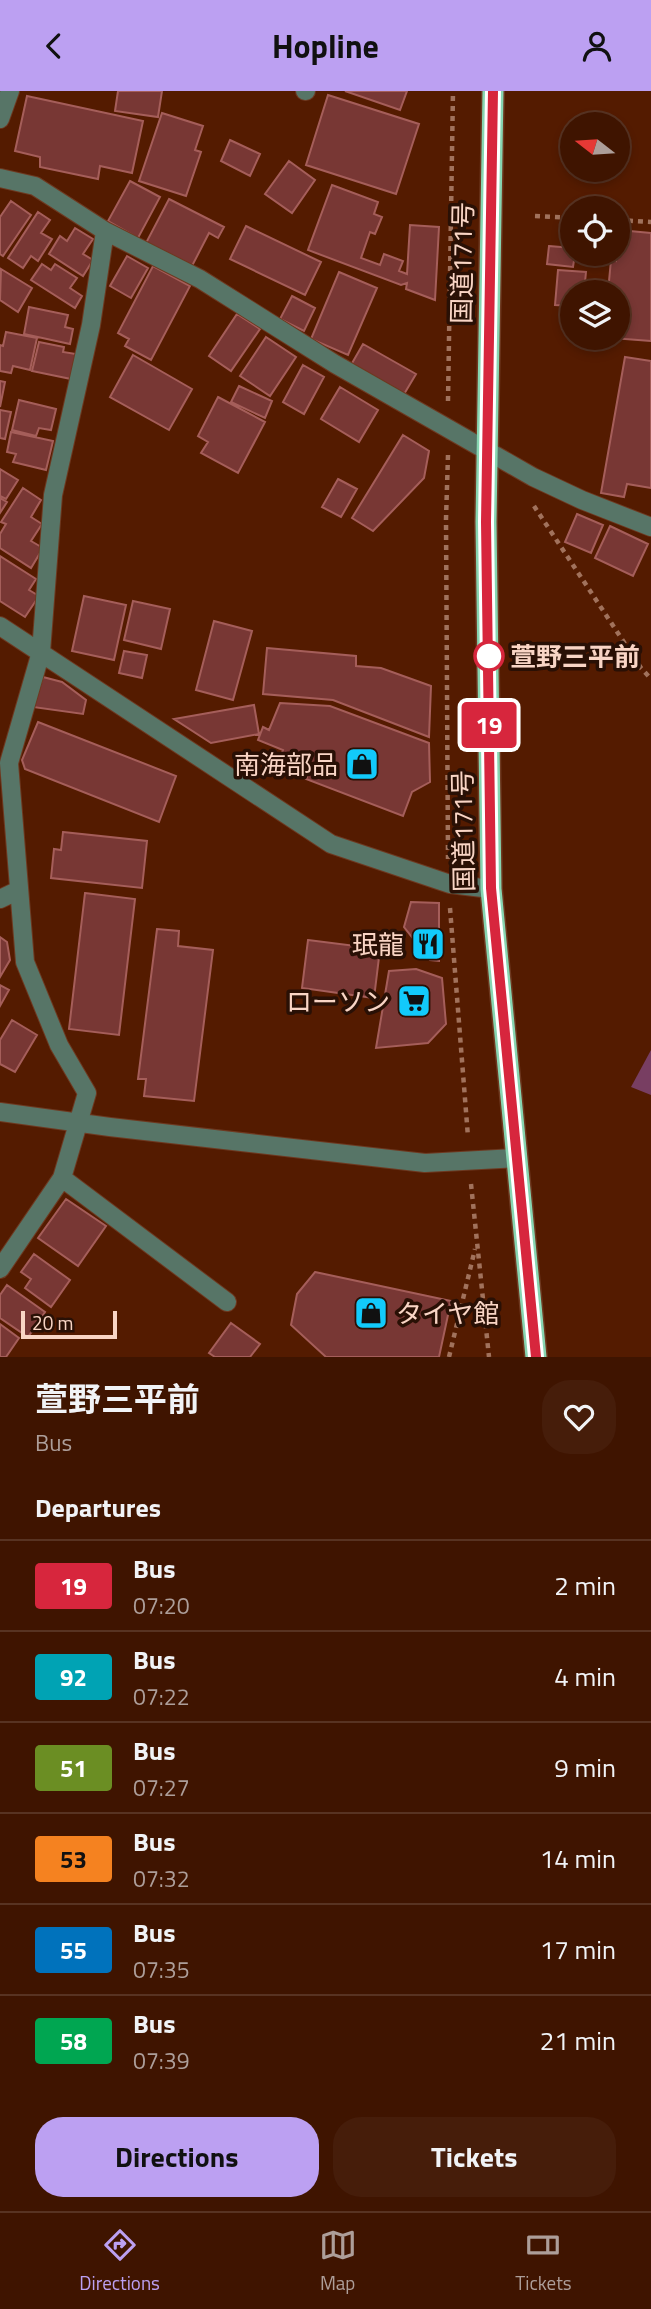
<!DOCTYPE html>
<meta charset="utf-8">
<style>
:root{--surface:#3f1400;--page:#461d0a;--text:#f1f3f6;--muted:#ad9e99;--line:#583322;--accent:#bca0f2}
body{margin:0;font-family:"Titillium Web","Noto Sans JP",sans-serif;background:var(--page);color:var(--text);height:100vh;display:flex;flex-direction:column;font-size:26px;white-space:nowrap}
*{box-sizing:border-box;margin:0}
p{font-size:23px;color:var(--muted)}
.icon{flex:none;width:38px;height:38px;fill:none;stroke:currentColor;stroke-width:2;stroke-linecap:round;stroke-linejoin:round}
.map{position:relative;height:1266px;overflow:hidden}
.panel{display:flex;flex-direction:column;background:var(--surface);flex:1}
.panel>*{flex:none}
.badge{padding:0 14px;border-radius:5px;font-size:24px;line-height:46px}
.needle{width:46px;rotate:287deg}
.fabs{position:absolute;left:560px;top:21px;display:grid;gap:14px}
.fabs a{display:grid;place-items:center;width:70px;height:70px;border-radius:50%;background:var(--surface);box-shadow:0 4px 10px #0003,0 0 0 2px var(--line);font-size:35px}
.scale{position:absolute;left:21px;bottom:18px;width:96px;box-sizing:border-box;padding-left:7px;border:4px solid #f9d5c5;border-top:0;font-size:19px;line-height:24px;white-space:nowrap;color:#f9d5c5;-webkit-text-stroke:5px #291005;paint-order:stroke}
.map>.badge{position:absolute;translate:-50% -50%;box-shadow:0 0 0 4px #fff}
h2{padding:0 35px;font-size:26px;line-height:63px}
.round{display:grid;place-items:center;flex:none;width:74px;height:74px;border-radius:28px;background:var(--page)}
.summary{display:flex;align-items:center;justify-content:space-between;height:119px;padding:0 35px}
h1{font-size:33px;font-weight:700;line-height:52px}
.cta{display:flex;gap:14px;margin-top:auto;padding:14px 35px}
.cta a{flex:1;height:80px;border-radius:28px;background:var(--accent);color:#111;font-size:28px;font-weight:700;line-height:80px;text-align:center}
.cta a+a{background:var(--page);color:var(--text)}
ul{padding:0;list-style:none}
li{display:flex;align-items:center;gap:21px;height:91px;padding:0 35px;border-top:2px solid var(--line)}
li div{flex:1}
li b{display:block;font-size:26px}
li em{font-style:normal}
li .badge{min-width:77px;font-weight:700;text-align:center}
header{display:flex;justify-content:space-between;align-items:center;height:91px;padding:0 35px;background:var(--accent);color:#111;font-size:32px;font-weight:700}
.menu{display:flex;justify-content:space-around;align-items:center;height:98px;border-top:2px solid var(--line);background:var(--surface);font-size:19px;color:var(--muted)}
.menu a{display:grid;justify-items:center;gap:4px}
.menu .selected{color:var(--accent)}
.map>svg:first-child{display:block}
.green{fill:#783e62}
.building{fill:#783734;stroke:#a55e5a;stroke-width:2}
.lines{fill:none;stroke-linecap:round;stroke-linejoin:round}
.minor-casing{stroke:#6e3920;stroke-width:20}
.highway-casing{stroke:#6e3920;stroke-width:24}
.path{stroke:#a1725c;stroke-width:4.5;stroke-dasharray:5 5;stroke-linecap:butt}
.minor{stroke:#577567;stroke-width:18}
.highway{stroke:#87d5b1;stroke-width:21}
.line-casing{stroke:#fff;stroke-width:16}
.line{stroke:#d7263d;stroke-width:10}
.stop-dot{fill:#fff;stroke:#d7263d;stroke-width:3.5}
.labels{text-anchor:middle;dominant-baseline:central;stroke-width:7;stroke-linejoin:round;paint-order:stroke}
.street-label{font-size:26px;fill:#f9d5c5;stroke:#291005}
.stop-label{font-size:26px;font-weight:bold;fill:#f9d5c5;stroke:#291005;text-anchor:start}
.poi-label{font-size:26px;fill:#f9d5c5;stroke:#291005;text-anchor:end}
</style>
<header><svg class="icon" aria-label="back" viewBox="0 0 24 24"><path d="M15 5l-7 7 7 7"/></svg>Hopline<svg class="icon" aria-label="person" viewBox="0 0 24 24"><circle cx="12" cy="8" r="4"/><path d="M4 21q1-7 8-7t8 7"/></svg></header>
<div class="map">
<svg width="651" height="1266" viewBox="0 0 651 1266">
<rect width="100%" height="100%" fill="#541b00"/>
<path class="green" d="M 651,959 L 651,1004 L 631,996 Z"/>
<path class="building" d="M 118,0 L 162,0 L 158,26 L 115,20 Z
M 345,0 L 407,0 L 400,19 Z
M 328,4 L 419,33 L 396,103 L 306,74 Z
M 27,5 L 143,30 L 132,82 L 100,75 L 98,88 L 40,76 L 40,66 L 15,60 Z
M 162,22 L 203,35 L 195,59 L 201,61 L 186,105 L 139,90 Z
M 230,49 L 260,63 L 250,85 L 221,70 Z
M 289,70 L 315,89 L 292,122 L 265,103 Z
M 130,90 L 160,106 L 138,147 L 108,130 Z
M 332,94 L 378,111 L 374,123 L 382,126 L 375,143 L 370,141 L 361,167 L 380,174 L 384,163 L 403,170 L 399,180 L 407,183 L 410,134 L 439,136 L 435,209 L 406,198 L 407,192 L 401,194 L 308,159 Z
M 169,108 L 224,136 L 218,147 L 209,142 L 192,175 L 146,152 Z
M 11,110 L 31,124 L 3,165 L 0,163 L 0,126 Z
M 38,121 L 50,129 L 41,142 L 52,148 L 38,170 L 31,165 L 23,177 L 8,167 Z
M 246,135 L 321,171 L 305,204 L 230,168 Z
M 75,137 L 93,148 L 83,163 L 93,169 L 83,185 L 49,163 L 60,145 L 67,150 Z
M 619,139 L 651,142 L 651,250 L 612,247 L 618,247 L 618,201 L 608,201 L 611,169 L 616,170 Z
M 549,155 L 572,157 L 572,163 L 575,163 L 573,176 L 547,173 Z
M 127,165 L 148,177 L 131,207 L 110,195 Z
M 42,173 L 51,179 L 55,173 L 77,187 L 70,197 L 82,205 L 75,217 L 31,189 Z
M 153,175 L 190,195 L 151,269 L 125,255 L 129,248 L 118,242 Z
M 1,178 L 32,197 L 18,221 L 0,209 Z
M 558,179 L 586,181 L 584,201 L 572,201 L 572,215 L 555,214 Z
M 339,181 L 377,197 L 348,264 L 311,248 Z
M 292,205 L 315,217 L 304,240 L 280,228 Z
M 29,216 L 68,224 L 65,236 L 73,238 L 70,253 L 24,243 Z
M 237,223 L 260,238 L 231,280 L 209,265 Z
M 6,241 L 37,247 L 30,279 L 13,275 L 11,282 L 0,280 L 0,254 L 3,255 Z
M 266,246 L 296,266 L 270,305 L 240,285 Z
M 39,251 L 64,256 L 63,261 L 76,263 L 71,288 L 32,280 Z
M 363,253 L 416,283 L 403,305 L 351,274 Z
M 133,264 L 192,298 L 169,339 L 110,306 Z
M 625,266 L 651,270 L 651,397 L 627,393 L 624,406 L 601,402 Z
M 303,274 L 324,286 L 304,323 L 283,311 Z
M 0,290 L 5,291 L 0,316 Z
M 239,295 L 272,310 L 265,327 L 231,311 Z
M 340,296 L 378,319 L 359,351 L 321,328 Z
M 218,306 L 265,331 L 238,382 L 201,362 L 208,351 L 198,345 Z
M 19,309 L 56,318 L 51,339 L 39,337 L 36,345 L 12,339 Z
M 0,319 L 11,321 L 5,348 L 0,347 Z
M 11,341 L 53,350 L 46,379 L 13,371 L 16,363 L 7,361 Z
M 403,344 L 429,360 L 424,387 L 373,440 L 352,427 Z
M 0,378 L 18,389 L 6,408 L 0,405 Z
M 338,388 L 357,398 L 341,426 L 322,416 Z
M 23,397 L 41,409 L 31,426 L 42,433 L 31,450 L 43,457 L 31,477 L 0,457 L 0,443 L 6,433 L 1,431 Z
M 0,407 L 7,411 L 0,422 Z
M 577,423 L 603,434 L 591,462 L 565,451 Z
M 610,435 L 648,453 L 633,485 L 595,467 Z
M 0,465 L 36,488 L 29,499 L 39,505 L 25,526 L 0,510 Z
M 84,505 L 126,514 L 114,569 L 72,560 Z
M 133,510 L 170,518 L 161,558 L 124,549 Z
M 214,530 L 252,540 L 233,609 L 196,599 Z
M 267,557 L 356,565 L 356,575 L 381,577 L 431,595 L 429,646 L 333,609 L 263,603 Z
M 124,560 L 147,564 L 142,587 L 119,582 Z
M 43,586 L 62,591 L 86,609 L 83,623 L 33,616 Z
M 280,612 L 330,615 L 429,652 L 430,691 L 412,701 L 403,725 L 306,688 L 310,679 L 280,667 L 283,659 L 258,649 L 263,636 L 269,639 Z
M 254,614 L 259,643 L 211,652 L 174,628 Z
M 38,631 L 176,685 L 159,731 L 25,678 L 22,669 Z
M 63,741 L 147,750 L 142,797 L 51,787 L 54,758 L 61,759 Z
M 85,802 L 135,808 L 119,944 L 69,938 Z
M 411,811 L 439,812 L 439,870 L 430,869 L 404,836 Z
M 157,838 L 179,840 L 178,855 L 213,859 L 194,1010 L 144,1005 L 146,988 L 138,988 Z
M 0,846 L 7,851 L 10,869 L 0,886 Z
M 308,849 L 380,858 L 374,907 L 302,897 Z
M 416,878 L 442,887 L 446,933 L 428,952 L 376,957 L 389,880 Z
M 0,894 L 9,899 L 0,915 Z
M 12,929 L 37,944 L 15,981 L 0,973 L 0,949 Z
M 66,1108 L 106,1135 L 78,1175 L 38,1147 Z
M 34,1163 L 70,1189 L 51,1216 L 25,1197 L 31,1188 L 21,1181 Z
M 315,1181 L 451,1210 L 439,1266 L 326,1266 L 291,1234 L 297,1203 Z
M 7,1194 L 45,1221 L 28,1246 L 0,1227 L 0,1204 Z
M 231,1232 L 260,1253 L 250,1266 L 215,1266 L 209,1262 Z
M 0,1233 L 19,1247 L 6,1266 L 0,1266 Z"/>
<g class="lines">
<defs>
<path id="minor" d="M 305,0 L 306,0
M 0,28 L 10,0
M 0,87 L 35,95 L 105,140 L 200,188 L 335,273 L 533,386 L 582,409 L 651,436
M 0,535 L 331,753 L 450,793 L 491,798
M 0,808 L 19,799
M 0,1021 L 110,1036 L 425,1072 L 517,1067
M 62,1087 L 227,1211
M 0,1178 L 62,1087 L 87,1002 L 59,954 L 25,871 L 9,672 L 41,561 L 53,404 L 91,234 L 105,140"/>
<path id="highway" d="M 493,0 L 486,431 L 491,798 L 536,1266"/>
</defs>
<use href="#minor" class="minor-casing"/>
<use href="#highway" class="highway-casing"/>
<path class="path" d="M 535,125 L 572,127
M 618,129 L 651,131
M 448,310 L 453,0
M 448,364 L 446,428 L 448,768
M 534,415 L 641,577 L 651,588
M 450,817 L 468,1046
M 471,1093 L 489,1266
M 449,1266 L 475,1158"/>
<use href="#minor" class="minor"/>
<use href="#highway" class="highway"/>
</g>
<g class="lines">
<defs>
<path id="line" d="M 493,0 L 486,431 L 491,797 L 536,1266"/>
</defs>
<use href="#line" class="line-casing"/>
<use href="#line" class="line"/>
</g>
<defs>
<symbol id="shop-square" viewBox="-11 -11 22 22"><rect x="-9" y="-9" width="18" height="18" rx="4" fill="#12cafb" stroke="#291005"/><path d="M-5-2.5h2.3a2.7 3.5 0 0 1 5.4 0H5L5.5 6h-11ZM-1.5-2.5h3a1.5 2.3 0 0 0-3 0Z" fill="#111"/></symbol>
<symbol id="restaurant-square" viewBox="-11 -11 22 22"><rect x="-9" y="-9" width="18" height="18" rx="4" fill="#12cafb" stroke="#291005"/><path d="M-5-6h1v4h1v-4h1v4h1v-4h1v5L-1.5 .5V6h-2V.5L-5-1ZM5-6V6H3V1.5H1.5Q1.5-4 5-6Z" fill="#111"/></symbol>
<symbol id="supermarket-square" viewBox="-11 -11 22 22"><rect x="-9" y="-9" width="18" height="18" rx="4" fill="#12cafb" stroke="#291005"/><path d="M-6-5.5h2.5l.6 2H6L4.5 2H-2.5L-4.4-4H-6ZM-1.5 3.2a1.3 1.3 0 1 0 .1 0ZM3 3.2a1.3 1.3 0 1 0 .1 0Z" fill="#111"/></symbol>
</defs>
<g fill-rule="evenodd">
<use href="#shop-square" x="343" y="654" width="38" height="38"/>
<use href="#restaurant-square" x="409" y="834" width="38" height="38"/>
<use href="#supermarket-square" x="395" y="891" width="38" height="38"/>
<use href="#shop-square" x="352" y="1203" width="38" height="38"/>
</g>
<circle class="stop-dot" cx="489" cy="565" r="14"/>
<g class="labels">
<g class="street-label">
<text transform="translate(462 172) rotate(-89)">国道171号</text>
<text transform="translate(463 740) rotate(-91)">国道171号</text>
</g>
<g class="stop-label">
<text x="510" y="565">萱野三平前</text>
</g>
<g class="poi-label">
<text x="338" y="673">南海部品</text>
<text x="404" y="853">珉龍</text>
<text x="390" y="910">ローソン</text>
<text x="396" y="1222" text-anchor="start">タイヤ館</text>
</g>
</g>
</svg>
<div class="fabs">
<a><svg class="needle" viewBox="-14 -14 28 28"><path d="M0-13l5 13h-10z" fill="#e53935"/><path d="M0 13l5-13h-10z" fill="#ad9e99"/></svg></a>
<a><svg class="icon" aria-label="locate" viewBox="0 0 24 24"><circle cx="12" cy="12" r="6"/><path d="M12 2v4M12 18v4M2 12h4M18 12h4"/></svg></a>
<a><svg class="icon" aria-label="layers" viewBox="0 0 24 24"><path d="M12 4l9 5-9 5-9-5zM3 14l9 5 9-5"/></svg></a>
</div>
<div class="scale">20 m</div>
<b class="badge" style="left:489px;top:634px;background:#d7263d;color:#fff">19</b>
</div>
<section class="panel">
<div class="summary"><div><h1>萱野三平前</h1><p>Bus</p></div><a class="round"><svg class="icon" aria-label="heart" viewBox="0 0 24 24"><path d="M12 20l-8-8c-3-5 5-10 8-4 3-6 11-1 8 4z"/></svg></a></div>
<h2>Departures</h2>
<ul>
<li><span class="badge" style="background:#d7263d;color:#fff">19</span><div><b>Bus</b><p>07:20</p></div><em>2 min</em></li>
<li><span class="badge" style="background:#00a3b4;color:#fff">92</span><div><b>Bus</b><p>07:22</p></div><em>4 min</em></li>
<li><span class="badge" style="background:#6b8e23;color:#fff">51</span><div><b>Bus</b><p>07:27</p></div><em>9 min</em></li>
<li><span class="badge" style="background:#f58220;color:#111">53</span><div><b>Bus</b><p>07:32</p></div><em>14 min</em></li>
<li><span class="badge" style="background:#0072bc;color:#fff">55</span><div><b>Bus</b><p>07:35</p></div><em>17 min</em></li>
<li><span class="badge" style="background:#00a651;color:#fff">58</span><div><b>Bus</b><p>07:39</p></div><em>21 min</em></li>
</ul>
<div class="cta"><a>Directions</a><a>Tickets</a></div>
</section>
<nav class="menu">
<a class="selected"><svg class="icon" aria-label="directions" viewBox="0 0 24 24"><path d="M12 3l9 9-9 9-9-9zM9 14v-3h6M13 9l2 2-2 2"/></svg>Directions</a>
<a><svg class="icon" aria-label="map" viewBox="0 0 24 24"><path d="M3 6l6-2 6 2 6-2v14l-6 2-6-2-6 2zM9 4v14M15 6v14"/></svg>Map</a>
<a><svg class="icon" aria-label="tickets" viewBox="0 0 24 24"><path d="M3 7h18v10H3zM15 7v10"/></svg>Tickets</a>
</nav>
